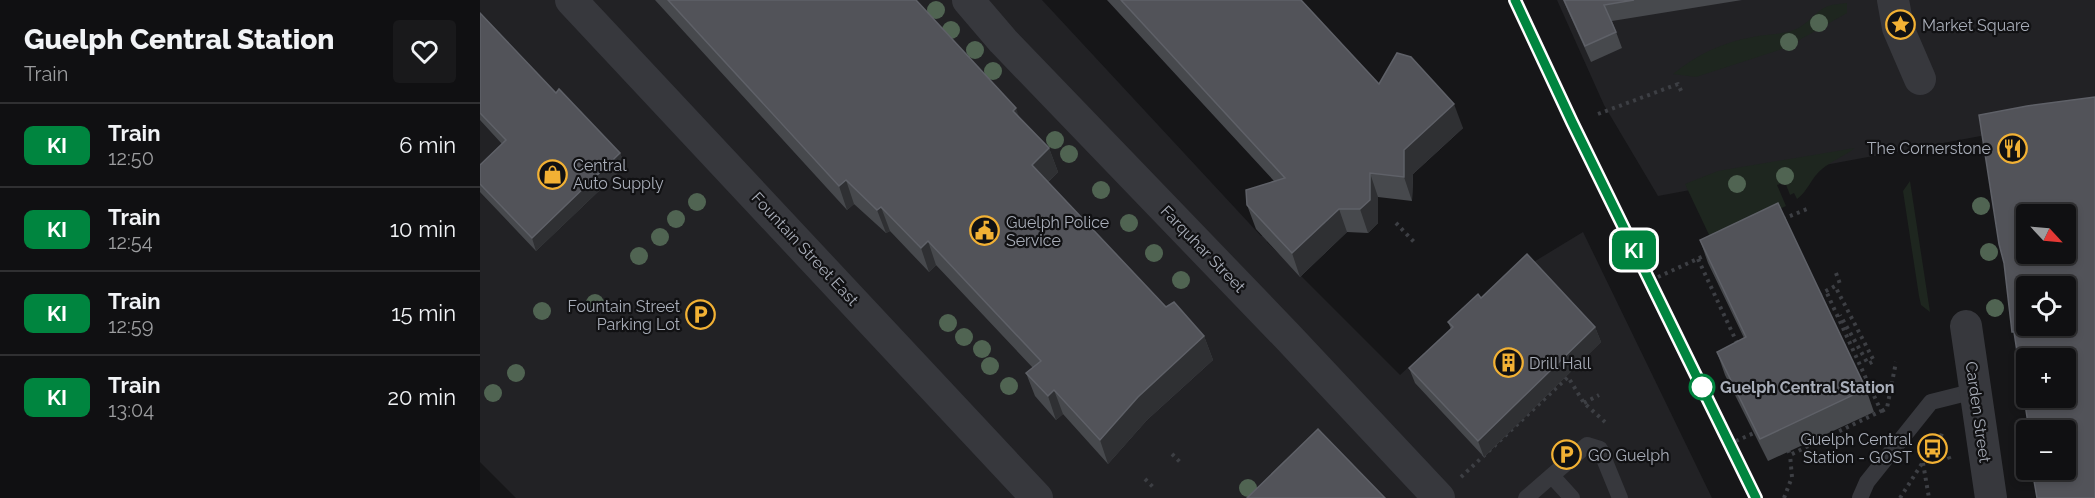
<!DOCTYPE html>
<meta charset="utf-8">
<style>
:root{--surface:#101012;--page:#19191b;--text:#f1f3f6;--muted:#9c9d9f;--line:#303032}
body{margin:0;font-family:Raleway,sans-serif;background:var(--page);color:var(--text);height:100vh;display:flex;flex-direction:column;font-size:22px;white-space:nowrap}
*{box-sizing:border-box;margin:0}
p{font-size:20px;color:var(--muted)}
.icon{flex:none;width:33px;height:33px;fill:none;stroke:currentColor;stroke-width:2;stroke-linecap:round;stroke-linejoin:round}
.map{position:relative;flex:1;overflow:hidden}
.drawer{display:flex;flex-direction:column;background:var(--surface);width:480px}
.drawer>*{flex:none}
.badge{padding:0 12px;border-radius:9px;font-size:21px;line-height:39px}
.needle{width:39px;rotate:116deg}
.buttons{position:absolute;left:1536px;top:204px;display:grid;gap:12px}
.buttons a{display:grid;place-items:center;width:60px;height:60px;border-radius:6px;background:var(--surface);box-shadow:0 3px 9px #0003,0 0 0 2px var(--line);font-size:30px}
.map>.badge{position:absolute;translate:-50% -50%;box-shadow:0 0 0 3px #fff}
.round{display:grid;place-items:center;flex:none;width:63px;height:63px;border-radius:6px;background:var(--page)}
.overview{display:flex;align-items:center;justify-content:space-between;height:102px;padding:0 24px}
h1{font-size:28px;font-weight:800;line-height:45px}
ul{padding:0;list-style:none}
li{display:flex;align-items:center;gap:18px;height:84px;padding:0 24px;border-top:2px solid var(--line)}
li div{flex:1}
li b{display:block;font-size:22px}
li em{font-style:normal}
li .badge{min-width:66px;font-weight:700;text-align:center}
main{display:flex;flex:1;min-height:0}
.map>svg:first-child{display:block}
.built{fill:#222225;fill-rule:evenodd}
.green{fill:#1e261f}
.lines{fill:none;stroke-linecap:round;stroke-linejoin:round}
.path{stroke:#3d3f44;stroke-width:4;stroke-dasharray:3 4.5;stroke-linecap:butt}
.lane{stroke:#37383d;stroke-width:16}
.street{stroke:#37383d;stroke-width:32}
.rail{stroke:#4a4c52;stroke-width:4.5;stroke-dasharray:8 6;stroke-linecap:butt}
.tree{fill:#506452}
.wall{fill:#47494d}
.shaded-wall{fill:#2f3033}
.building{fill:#525359;stroke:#5f6168;stroke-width:1.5;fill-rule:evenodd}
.line-casing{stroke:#fff;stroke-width:14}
.line{stroke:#00853f;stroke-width:9}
.stop-dot{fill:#fff;stroke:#00853f;stroke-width:3}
.labels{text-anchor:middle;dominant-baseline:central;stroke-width:4.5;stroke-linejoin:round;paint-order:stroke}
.poi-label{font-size:16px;fill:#a8adb8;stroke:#111113;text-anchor:start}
.street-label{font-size:16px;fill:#a8adb8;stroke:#111113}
.stop-label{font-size:16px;font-weight:bold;fill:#a8adb8;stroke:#111113;text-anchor:start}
</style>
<main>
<section class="drawer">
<div class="overview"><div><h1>Guelph Central Station</h1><p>Train</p></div><a class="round"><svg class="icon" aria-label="heart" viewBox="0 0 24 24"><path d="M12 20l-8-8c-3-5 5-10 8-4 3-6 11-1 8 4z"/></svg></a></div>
<ul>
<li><span class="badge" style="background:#00853f;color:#fff">KI</span><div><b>Train</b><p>12:50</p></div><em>6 min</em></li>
<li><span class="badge" style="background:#00853f;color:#fff">KI</span><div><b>Train</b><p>12:54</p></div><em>10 min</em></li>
<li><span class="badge" style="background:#00853f;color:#fff">KI</span><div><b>Train</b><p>12:59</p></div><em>15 min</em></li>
<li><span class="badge" style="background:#00853f;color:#fff">KI</span><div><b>Train</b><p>13:04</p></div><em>20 min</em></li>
</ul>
</section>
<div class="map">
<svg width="1615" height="498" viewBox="0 0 1615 498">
<rect width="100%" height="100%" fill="#161618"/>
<path class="built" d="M 0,0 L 562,0 L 781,236 L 790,234 L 787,242 L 920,375 L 999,302 L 1052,263 L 1103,232 L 1232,498 L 36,498 L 0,462 Z
M 1077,0 L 1615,0 L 1615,498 L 1586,470 L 1586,358 L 1546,358 L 1506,135 L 1178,196 L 1124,105 ZM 1546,214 L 1586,214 L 1586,254 L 1546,254 ZM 1546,286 L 1586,286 L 1586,326 L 1546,326 Z"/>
<path class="green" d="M 1367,3 L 1367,13 L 1305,48 L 1216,77 L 1193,74 C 1216,55 1243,42 1273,37 C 1286,34 1301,35 1314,30 C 1328,25 1335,11 1348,6 C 1354,4 1361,4 1367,3 Z
M 1375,148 C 1365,156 1351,161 1342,169 C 1331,178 1328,191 1317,199 L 1314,193 L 1310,195 L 1305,182 L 1297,185 L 1306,206 L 1232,241 L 1205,184 L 1238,171 Z
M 1430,181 L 1450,312 L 1441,305 L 1439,296 L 1423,191 Z"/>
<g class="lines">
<path class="path" d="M 1118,114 L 1198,84 L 1202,93
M 1303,219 L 1327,209
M 916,223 L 935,243
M 1218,259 L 1258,345
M 1356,273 L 1360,284
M 1178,277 L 1228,254
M 1339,295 L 1355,286 L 1394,361 L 1388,364 L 1360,315
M 1104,403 L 1119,395
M 1402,411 L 1407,408 L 1416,362
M 1256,441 L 1274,433
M 1308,450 L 1310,455 L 1401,411 L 1346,291
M 1456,451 L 1467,453 L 1471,462
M 692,454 L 702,464
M 1443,463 L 1449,498
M 981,477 L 1088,377 L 1104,403 L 1125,422
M 665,479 L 674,488
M 1304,498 L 1312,477 L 1310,455
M 1420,498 L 1443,462 L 1456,451 L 1463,430"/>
<path class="lane" d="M 1072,476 L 1092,498
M 1046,498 L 1107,445 L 1120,449 L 1140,498
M 1380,498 L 1387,482 L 1451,402 L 1495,391"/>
<path class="street" d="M 91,0 L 557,498
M 488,0 L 523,41 L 808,337 L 959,498
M 1413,0 L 1418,28 L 1440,79
M 1486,326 L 1511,498"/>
<path class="rail" d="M 1035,0 L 1092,122 L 1276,498"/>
</g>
<g class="tree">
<circle cx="456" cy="10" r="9"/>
<circle cx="1339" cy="23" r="9"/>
<circle cx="471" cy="30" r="9"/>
<circle cx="1309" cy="42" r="9"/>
<circle cx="495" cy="50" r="9"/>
<circle cx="513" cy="71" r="9"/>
<circle cx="575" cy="140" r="9"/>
<circle cx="589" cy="154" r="9"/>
<circle cx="1305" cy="176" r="9"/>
<circle cx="1257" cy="184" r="9"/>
<circle cx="621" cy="190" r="9"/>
<circle cx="217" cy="202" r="9"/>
<circle cx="1501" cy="206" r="9"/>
<circle cx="196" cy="219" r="9"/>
<circle cx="649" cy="223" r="9"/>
<circle cx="180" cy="237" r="9"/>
<circle cx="1509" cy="252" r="9"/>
<circle cx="674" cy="253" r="9"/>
<circle cx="159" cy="256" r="9"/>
<circle cx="701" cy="280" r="9"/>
<circle cx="115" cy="303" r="9"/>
<circle cx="1515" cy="308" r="9"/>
<circle cx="62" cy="311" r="9"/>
<circle cx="468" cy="323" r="9"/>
<circle cx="484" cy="337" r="9"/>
<circle cx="502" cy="349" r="9"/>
<circle cx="510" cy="366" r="9"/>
<circle cx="36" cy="373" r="9"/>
<circle cx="529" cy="386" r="9"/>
<circle cx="13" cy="393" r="9"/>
<circle cx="768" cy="488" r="9"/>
</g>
<path class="wall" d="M 175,0 L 436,0 L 539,117 L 569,148 L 578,172 L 568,182 L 686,307 L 724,336 L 733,360 L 667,420 L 628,464 L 583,414 L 576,420 L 555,396 L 546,373 L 553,368 L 456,265 L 449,272 L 410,231 L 406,233 L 374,204 L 367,210 Z
M 627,0 L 821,0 L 899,84 L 983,128 L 933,174 L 932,201 L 898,197 L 898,223 L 888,233 L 867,232 L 820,277 L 776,229 L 767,205 L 794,181 Z
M 1083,0 L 1262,0 L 1132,21 L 1142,48 L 1111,62 Z
M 0,13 L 76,93 L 140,153 L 145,166 L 56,251 L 0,192 L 0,165 L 22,144 L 0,120 Z
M 1220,240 L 1386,389 L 1394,412 L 1288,461 L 1245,375 L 1237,352 L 1264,338 L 1228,263 Z
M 1001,298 L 1115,327 L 1121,342 L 1004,457 L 935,383 L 929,368 L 971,329 L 968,322 Z"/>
<path class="shaded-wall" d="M 974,104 L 983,128 L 933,174 L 932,201 L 924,177 L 924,150 Z
M 536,108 L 544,132 L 533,111 Z
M 569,148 L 578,172 L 560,189 L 552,165 Z
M 140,153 L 145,166 L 56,251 L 52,238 Z
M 890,173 L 898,197 L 898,223 L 888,233 L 880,209 Z
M 366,180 L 374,204 L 367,210 L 359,186 Z
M 401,207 L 410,231 L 406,233 L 397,210 Z
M 859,209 L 867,232 L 820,277 L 812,253 Z
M 448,241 L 456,265 L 449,272 L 441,248 Z
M 1115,327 L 1121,342 L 1004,457 L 998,441 Z
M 724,336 L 733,360 L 667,420 L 628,464 L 620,440 L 658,397 Z
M 574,390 L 583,414 L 576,420 L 568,396 Z"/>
<path class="building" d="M 188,0 L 436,0 L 536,108 L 533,111 L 569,148 L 552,165 L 686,307 L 694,302 L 724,336 L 658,397 L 620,440 L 574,390 L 568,396 L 546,373 L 561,361 L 448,241 L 441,248 L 401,207 L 397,210 L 366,180 L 359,186 Z
M 641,0 L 821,0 L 899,84 L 917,53 L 931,57 L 974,104 L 924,150 L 924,177 L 890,173 L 890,200 L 880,209 L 859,209 L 812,253 L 767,205 L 766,190 L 805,178 Z
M 1084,0 L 1154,0 L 1124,5 L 1136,32 L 1105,46 Z
M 0,13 L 76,93 L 79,89 L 140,153 L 52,238 L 0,184 L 0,165 L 26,140 L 0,113 Z
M 1615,97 L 1615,498 L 1557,498 L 1553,475 L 1555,475 L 1555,470 L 1586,470 L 1586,430 L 1549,430 L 1534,332 L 1532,332 L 1524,263 L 1519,244 L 1499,115 L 1547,106 ZM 1546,214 L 1586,214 L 1586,254 L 1546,254 ZM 1546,286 L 1586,286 L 1586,326 L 1546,326 ZM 1546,358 L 1586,358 L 1586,398 L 1546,398 Z
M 1298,203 L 1386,389 L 1280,439 L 1237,352 L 1266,337 L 1220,240 Z
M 1047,254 L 1115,327 L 998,441 L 929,368 L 973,327 L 968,322 L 998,294 L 1001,298 Z
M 838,429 L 905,498 L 767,498 Z"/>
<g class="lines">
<defs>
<path id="line" d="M 1035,0 L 1092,122 L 1276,498"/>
</defs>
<use href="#line" class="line-casing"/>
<use href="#line" class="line"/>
</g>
<defs>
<symbol id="sight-ring" viewBox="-11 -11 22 22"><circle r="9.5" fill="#111113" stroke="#f2b134" stroke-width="1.5"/><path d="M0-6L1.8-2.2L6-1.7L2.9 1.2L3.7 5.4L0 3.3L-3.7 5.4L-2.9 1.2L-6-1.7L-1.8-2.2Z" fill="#f2b134"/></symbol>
<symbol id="restaurant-ring" viewBox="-11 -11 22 22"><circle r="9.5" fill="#111113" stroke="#f2b134" stroke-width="1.5"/><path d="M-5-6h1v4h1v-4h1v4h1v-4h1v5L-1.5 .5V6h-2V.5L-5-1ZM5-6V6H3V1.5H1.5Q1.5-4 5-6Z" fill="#f2b134"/></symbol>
<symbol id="shop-ring" viewBox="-11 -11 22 22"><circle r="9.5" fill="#111113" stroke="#f2b134" stroke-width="1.5"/><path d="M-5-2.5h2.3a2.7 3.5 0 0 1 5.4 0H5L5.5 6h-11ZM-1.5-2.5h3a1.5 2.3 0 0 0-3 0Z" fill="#f2b134"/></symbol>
<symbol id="civic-ring" viewBox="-11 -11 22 22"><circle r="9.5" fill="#111113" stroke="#f2b134" stroke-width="1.5"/><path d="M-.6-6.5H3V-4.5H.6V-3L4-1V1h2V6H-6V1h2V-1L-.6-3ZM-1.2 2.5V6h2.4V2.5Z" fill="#f2b134"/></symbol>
<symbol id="parking-ring" viewBox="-11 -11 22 22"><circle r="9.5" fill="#111113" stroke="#f2b134" stroke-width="1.5"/><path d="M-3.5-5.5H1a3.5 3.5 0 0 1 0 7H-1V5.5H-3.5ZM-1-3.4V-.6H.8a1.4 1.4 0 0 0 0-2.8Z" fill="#f2b134"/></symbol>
<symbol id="building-ring" viewBox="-11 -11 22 22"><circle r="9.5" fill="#111113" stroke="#f2b134" stroke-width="1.5"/><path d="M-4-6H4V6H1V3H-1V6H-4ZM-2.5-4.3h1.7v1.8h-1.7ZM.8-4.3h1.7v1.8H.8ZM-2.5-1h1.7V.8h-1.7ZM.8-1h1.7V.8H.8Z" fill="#f2b134"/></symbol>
<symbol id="bus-ring" viewBox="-11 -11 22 22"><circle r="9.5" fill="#111113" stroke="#f2b134" stroke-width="1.5"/><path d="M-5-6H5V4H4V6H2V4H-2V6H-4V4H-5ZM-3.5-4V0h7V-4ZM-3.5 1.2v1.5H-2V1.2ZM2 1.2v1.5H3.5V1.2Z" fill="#f2b134"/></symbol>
</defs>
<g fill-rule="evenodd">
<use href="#sight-ring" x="1404" y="8" width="33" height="33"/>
<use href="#restaurant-ring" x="1516" y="132" width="33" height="33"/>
<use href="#shop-ring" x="56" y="158" width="33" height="33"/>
<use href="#civic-ring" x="488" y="214" width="33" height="33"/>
<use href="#parking-ring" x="204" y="298" width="33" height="33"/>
<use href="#building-ring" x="1012" y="346" width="33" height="33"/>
<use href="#bus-ring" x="1436" y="432" width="33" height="33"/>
<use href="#parking-ring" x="1070" y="438" width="33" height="33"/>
</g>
<circle class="stop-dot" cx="1222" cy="387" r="12"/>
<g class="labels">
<g class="poi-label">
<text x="1442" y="25">Market Square</text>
<text x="1511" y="148" text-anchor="end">The Cornerstone</text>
<text x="93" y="165">Central<tspan x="93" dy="18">Auto Supply</tspan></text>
<text x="526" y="222">Guelph Police<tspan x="526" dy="18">Service</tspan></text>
<text x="200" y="306" text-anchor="end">Fountain Street<tspan x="200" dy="18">Parking Lot</tspan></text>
<text x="1049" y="363">Drill Hall</text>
<text x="1432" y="439" text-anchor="end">Guelph Central<tspan x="1432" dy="18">Station - GOST</tspan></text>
<text x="1108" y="455">GO Guelph</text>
</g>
<g class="street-label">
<text transform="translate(325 249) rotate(47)">Fountain Street East</text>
<text transform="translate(723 249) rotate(46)">Farquhar Street</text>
<text transform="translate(1498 412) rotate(82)">Carden Street</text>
</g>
<g class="stop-label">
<text x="1240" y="387">Guelph Central Station</text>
</g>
</g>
</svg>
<div class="buttons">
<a><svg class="needle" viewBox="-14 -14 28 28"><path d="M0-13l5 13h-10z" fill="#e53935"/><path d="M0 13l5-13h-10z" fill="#9c9d9f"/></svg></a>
<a><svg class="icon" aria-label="locate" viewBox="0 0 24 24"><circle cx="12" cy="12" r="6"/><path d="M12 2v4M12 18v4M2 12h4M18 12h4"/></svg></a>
<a>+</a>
<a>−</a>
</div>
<b class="badge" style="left:1154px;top:250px;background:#00853f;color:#fff">KI</b>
</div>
</main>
